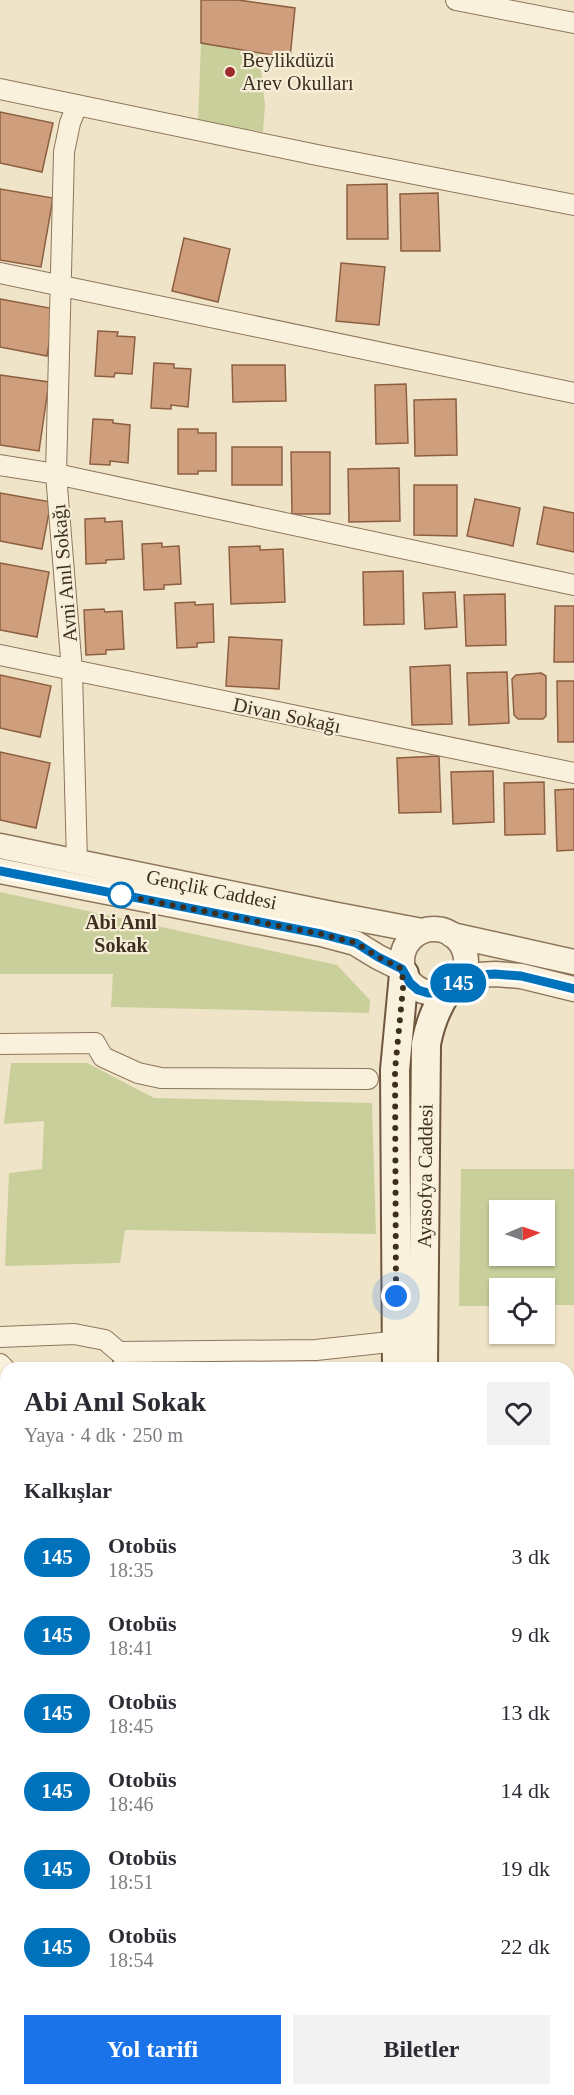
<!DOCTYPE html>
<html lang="tr">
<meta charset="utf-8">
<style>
:root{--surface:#fff;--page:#f2f2f3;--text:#2b2b33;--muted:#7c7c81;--accent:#1a73e8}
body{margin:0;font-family:"Times New Roman",serif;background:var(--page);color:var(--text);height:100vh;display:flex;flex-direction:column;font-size:22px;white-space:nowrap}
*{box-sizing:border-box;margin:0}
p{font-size:20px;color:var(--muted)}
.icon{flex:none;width:33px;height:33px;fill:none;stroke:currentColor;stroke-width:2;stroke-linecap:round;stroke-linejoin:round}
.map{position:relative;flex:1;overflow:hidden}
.details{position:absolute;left:0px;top:1362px;width:574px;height:734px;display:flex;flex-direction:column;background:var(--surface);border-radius:18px 18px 0 0;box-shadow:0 2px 4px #0004}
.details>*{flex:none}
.badge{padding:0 12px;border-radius:20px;font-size:21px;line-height:39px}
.needle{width:39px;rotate:88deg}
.fabs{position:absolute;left:489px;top:1200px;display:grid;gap:12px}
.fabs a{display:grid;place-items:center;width:66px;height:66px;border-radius:0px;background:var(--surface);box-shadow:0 2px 4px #0004;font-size:30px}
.you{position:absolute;width:30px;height:30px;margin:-15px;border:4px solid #fff;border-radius:50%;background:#1a73e8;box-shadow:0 0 0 9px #1a73e833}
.map>.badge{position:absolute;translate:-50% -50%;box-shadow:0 0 0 3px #fff}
h2{padding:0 24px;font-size:22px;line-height:54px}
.round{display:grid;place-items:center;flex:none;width:63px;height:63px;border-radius:0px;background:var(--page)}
.overview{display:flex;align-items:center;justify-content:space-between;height:102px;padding:0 24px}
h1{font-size:28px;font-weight:800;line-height:45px}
.button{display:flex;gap:12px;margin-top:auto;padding:12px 24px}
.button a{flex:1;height:69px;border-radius:0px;background:var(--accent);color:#fff;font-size:24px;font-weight:800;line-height:69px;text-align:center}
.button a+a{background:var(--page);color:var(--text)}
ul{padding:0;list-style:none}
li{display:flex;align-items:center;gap:18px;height:78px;padding:0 24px}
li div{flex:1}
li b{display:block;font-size:22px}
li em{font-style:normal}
li .badge{min-width:66px;font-weight:700;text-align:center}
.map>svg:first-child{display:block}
.green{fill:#c9cf9b;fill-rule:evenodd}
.building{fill:#cf9f7d;stroke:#8d5f41;stroke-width:1.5}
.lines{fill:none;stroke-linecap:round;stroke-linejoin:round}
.service-casing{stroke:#8d765c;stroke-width:14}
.minor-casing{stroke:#8d765c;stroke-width:22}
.tertiary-casing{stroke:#8d765c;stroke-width:27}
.secondary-casing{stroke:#6f573f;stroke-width:32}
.service{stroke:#faf1dc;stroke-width:10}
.minor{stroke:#faf1dc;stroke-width:20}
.tertiary{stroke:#faf1dc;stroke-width:24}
.secondary{stroke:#faf1dc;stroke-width:28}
.line-casing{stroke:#fff;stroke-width:14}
.line{stroke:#0072bc;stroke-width:9}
.walk{stroke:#3d2e20;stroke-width:6;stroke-dasharray:0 10.8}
.poi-dot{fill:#9e2a2b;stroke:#f7eed8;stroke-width:2}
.stop-dot{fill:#fff;stroke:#0072bc;stroke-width:3}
.labels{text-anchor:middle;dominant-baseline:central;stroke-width:4.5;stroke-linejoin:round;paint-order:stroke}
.poi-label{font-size:20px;fill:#3d2e20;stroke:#f7eed8;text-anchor:start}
.street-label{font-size:20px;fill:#3d2e20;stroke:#f7eed8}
.stop-label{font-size:20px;font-weight:bold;fill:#3d2e20;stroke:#f7eed8}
</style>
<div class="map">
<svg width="574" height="2095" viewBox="0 0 574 2095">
<rect width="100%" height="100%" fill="#f0e4c8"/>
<path class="green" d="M 201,43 L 259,54 L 265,105 L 263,132 L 198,121 Z
M 0,892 L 337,965 L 370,1000 L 369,1013 L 111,1007 L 113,974 L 0,974 Z
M 11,1063 L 87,1063 L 154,1098 L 372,1103 L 376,1234 L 125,1230 L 120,1263 L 5,1266 L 9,1173 L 42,1169 L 44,1121 L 4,1124 Z
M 461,1169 L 574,1169 L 574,1305 L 545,1305 L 544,1288 L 500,1288 L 499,1306 L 459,1306 ZM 500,1210 L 544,1210 L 544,1256 L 500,1256 Z
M 569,1400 L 574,1400 L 574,1519 L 568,1519 Z
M 569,1823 L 574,1823 L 574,2000 L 568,2000 Z"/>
<path class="building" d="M 201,0 L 238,0 L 295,8 L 290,58 L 201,43 Z
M 0,112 L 53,123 L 42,172 L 0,163 Z
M 387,184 L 388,239 L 347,239 L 347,185 Z
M 0,189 L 53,198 L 41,267 L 0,260 Z
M 438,193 L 440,251 L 401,251 L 400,194 Z
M 184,238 L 230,249 L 218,302 L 172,291 Z
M 341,263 L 385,267 L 379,325 L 336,321 Z
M 0,299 L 55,309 L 47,356 L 0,347 Z
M 98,331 L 118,332 L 117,336 L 135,337 L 132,374 L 115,373 L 114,377 L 95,376 Z
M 154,363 L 174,364 L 174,368 L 191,369 L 188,407 L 171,405 L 171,409 L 151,408 Z
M 232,365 L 285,365 L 286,401 L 233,402 Z
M 0,375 L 49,382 L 39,451 L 0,445 Z
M 406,384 L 408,443 L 376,444 L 375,385 Z
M 456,399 L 457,455 L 415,456 L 414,400 Z
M 93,419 L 113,420 L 113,423 L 130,425 L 128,463 L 110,461 L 110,465 L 90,464 Z
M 178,429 L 198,429 L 198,433 L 216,433 L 216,471 L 198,471 L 198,474 L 178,474 Z
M 232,447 L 282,447 L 282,485 L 232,485 Z
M 291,452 L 330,452 L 330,514 L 292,514 Z
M 399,468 L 400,521 L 349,522 L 348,469 Z
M 414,485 L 457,485 L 457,536 L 414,535 Z
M 0,493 L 51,502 L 42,549 L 0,541 Z
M 475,499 L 520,508 L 513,546 L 467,536 Z
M 544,507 L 574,513 L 574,552 L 537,544 Z
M 105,518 L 105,522 L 122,521 L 124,559 L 106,560 L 106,563 L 86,564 L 85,519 Z
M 162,543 L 162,547 L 179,546 L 181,584 L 164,585 L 164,589 L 144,590 L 142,544 Z
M 260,546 L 260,550 L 283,549 L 285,602 L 231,604 L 229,547 Z
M 0,563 L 49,572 L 37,637 L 0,630 Z
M 403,571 L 404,624 L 364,625 L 363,572 Z
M 455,592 L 457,627 L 425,629 L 423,593 Z
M 505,594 L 506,645 L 466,646 L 464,595 Z
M 195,602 L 195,605 L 213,604 L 214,642 L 197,643 L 197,647 L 177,648 L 175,603 Z
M 555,606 L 574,606 L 574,662 L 554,662 Z
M 104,609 L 105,612 L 122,611 L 124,649 L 106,650 L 106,654 L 86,655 L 84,610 Z
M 229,637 L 282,640 L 279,689 L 226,686 Z
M 450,665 L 452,724 L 412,725 L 410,667 Z
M 507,672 L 509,723 L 469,725 L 467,673 Z
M 541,673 L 546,676 L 546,716 L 543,719 L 518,719 L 514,715 L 512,679 L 516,675 Z
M 0,675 L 51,686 L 40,737 L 0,728 Z
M 557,681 L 574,681 L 574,742 L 558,742 Z
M 0,752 L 50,763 L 36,828 L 0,820 Z
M 439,756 L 441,812 L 399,813 L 397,758 Z
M 493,771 L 494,822 L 453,824 L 451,772 Z
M 544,782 L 545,834 L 505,835 L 504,783 Z
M 574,789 L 574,850 L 557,851 L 555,790 Z
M 0,1674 L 6,1674 L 6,1791 L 0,1791 Z
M 568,1704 L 574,1704 L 574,1737 L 568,1737 Z
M 0,1861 L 6,1861 L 6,1914 L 0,1914 Z
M 45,2090 L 96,2090 L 96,2095 L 0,2095 L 45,2093 Z
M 193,2090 L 251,2090 L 251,2095 L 193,2095 Z
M 313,2090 L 370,2090 L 370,2095 L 313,2095 Z
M 480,2090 L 574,2091 L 574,2095 L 480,2095 Z"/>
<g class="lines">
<defs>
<path id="service" d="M 119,1368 L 119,1352
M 0,1832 L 6,1833"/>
<path id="minor" d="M 456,0 L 574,23
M 0,89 L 317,155 L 574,205
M 0,273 L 574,393
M 0,465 L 56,474 L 574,585
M 0,655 L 574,773
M 77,862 L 72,671 L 56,474 L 64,152 L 70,123 L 77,105
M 0,1044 L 95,1043 L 103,1057 L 138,1073 L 161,1078 L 368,1079
M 0,1337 L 74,1334 L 105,1340 L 119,1352 L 316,1350 L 408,1340
M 0,1364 L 4,1368 L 6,1379"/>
<g id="tertiary">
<path id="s1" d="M 0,846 L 332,914 L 422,931"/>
<path d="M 0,871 L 321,934 L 355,943 L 378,957 L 402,969"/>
<circle cx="434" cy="961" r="32"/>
<path d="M 452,935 L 574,962"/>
<path d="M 463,976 L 495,974 L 521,976 L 574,989"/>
</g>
<g id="secondary">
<path d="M 397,1368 L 395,1070 L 404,974"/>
<path id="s2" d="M 423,1368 L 426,1044 C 430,1023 436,1007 448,990"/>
<path d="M 0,1623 L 6,1623"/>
<path d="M 568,1628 L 574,1628"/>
<path d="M 568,1651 L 574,1651"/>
<path d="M 410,2090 L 410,2095"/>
<path d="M 436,2090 L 436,2095"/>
</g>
</defs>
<use href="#service" class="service-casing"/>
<use href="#minor" class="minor-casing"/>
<use href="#tertiary" class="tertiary-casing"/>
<use href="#secondary" class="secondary-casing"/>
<use href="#service" class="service"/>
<use href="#minor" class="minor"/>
<use href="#tertiary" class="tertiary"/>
<use href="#secondary" class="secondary"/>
</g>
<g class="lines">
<defs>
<path id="line" d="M 0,871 L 321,934 L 356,943 L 378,957 L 402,969 L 410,983 L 418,990 L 428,993 L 438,993 L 448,990 L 463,976 L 495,974 L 521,976 L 574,989"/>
</defs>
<use href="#line" class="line-casing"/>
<use href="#line" class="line"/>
<path class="walk" d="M 121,895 L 115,894 L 321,934 L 356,943 L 378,957 L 402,969 L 403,988 L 395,1070 L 396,1296"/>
</g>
<circle class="poi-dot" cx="230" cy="72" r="6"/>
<circle class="stop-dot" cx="121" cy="895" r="12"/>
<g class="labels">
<g class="poi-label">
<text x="242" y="60">Beylikdüzü<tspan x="242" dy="23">Arev Okulları</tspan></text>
</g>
<g class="street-label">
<text transform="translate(64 573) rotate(-95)">Avni Anıl Sokağı</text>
<text transform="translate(287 715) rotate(12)">Divan Sokağı</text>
<text stroke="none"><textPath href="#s1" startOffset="216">Gençlik Caddesi</textPath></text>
<text stroke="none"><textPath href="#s2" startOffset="192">Ayasofya Caddesi</textPath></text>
</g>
<g class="stop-label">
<text x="121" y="922">Abi Anıl<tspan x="121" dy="23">Sokak</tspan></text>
</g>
</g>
</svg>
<div class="fabs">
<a><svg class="needle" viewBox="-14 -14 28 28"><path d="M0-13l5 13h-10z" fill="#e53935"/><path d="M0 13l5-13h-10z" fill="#7c7c81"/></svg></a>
<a><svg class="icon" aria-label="locate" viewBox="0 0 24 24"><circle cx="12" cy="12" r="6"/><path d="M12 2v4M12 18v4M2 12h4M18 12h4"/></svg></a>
</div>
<div class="you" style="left:396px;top:1296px"></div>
<b class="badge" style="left:458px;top:983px;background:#0072bc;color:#fff">145</b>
<section class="details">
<div class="overview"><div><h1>Abi Anıl Sokak</h1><p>Yaya · 4 dk · 250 m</p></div><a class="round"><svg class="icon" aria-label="heart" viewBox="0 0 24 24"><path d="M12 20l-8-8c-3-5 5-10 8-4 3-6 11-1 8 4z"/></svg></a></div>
<h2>Kalkışlar</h2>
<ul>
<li><span class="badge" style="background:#0072bc;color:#fff">145</span><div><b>Otobüs</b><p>18:35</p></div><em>3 dk</em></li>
<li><span class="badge" style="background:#0072bc;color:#fff">145</span><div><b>Otobüs</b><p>18:41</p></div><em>9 dk</em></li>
<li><span class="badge" style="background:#0072bc;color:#fff">145</span><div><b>Otobüs</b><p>18:45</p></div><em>13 dk</em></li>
<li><span class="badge" style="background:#0072bc;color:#fff">145</span><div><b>Otobüs</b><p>18:46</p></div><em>14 dk</em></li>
<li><span class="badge" style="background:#0072bc;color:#fff">145</span><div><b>Otobüs</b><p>18:51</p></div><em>19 dk</em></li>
<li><span class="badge" style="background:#0072bc;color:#fff">145</span><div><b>Otobüs</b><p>18:54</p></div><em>22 dk</em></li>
</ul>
<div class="button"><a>Yol tarifi</a><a>Biletler</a></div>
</section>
</div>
